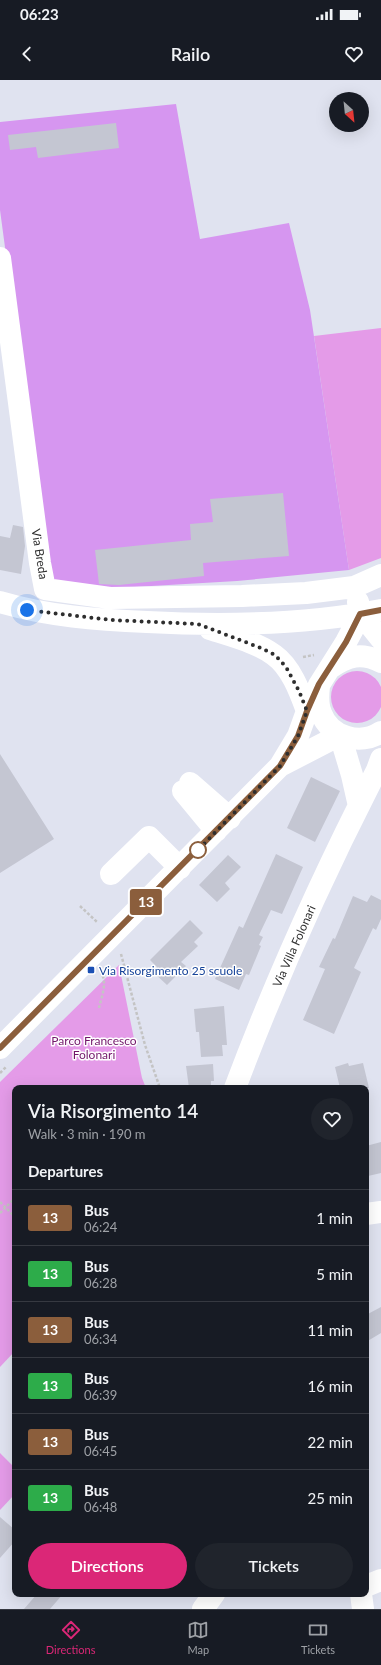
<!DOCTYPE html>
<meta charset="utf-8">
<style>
:root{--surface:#171b24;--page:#20242c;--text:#f1f3f6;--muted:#9ea1a6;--line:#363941;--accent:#db2777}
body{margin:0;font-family:Lato,sans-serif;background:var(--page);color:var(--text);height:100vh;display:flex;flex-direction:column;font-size:15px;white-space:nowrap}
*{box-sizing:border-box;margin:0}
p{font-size:13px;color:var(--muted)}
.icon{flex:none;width:22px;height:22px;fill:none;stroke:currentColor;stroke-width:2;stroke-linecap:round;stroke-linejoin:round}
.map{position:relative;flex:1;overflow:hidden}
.drawer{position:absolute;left:12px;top:1005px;width:357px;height:512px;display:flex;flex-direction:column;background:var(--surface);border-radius:8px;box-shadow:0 4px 16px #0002}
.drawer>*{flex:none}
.badge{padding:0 8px;border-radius:3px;font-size:14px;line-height:26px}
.needle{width:26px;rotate:153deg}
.tools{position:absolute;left:329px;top:12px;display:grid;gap:8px}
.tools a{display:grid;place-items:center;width:40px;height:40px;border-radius:50%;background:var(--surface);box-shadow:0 4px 16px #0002;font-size:20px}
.you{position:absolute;width:20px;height:20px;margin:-10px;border:3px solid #fff;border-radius:50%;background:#1a73e8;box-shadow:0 0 0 6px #1a73e833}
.map>.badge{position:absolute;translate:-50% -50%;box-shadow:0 0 0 2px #fff}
h2{padding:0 16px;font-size:15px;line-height:36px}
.round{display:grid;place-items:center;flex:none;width:42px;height:42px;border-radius:21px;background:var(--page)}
.overview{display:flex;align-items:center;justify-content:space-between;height:68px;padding:0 16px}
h1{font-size:19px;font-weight:600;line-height:30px}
.action{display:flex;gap:8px;margin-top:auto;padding:8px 16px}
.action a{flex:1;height:46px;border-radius:24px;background:var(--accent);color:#fff;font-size:16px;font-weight:600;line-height:46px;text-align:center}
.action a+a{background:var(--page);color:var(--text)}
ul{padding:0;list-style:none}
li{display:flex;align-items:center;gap:12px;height:56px;padding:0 16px;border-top:1px solid var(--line)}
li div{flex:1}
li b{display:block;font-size:15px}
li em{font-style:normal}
li .badge{min-width:44px;font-weight:700;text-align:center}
.status{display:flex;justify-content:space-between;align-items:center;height:28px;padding:0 20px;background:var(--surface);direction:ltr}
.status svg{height:11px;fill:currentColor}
header{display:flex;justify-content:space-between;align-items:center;height:52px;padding:0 16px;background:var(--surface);font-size:18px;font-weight:600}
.tabs{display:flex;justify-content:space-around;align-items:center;height:56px;border-top:1px solid var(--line);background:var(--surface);font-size:11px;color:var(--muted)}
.tabs a{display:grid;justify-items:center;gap:2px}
.tabs .current{color:var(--accent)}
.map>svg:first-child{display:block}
.green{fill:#e49be8}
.pitch{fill:#d696f0}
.building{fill:#c4c6d2}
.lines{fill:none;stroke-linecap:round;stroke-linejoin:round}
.path{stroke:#c4c4c4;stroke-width:2.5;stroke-dasharray:3 2;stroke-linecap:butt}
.minor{stroke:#fff;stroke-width:22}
.line-casing{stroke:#fff;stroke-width:9}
.line{stroke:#8b5e3c;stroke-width:6}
.walk{stroke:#2e2e2e;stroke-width:4;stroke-dasharray:0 7.2}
.stop-dot{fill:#fff;stroke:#8b5e3c;stroke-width:2}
.transit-dot{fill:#1a4fb4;stroke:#fff;stroke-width:1.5}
.labels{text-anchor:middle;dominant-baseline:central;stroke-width:3;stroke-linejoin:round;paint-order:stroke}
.street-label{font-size:12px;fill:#2e2e2e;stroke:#fff}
.transit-label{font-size:12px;fill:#164399;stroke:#fff;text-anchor:start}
.park-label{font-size:12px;fill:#72176a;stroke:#fff}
</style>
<div class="status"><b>06:23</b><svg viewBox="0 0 49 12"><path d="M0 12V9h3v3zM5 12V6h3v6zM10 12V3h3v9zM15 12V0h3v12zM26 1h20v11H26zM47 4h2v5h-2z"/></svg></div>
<header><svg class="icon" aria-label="back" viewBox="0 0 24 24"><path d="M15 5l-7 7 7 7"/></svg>Railo<svg class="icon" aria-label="heart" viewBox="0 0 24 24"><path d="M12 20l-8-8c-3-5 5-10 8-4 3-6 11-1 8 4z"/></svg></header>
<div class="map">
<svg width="381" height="1529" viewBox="0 0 381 1529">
<rect width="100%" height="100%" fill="#e0e3f0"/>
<path class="green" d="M 381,248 L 381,478 L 349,490 L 314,256 Z
M331 617a26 26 0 1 1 52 0a26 26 0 1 1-52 0Z
M 119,885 L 142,998 L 146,1008 L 15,1008 L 15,1271 L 0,1287 L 0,1002 Z
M 0,1373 L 15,1388 L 15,1414 L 0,1430 Z"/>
<path class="pitch" d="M 176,24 L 200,159 L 289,143 L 310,230 L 349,490 L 237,501 L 100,509 L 52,502 L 41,435 L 0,130 L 0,42 Z"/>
<path class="building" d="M 116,43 L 119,68 L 38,78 L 36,67 L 10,70 L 8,55 Z
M 283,413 L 289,476 L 203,483 L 204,496 L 119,505 L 99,504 L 95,470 L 191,460 L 190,444 L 213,442 L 210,419 Z
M 13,445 L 23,447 L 25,466 L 21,494 L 0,490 L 0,456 L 10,458 Z
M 0,674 L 54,759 L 0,793 Z
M 311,697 L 340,711 L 315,762 L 287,748 Z
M 276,774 L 303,787 L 282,834 L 271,830 L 259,855 L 263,857 L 259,865 L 261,866 L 249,895 L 246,894 L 239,910 L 215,899 L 239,846 L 243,848 Z
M 228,775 L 241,787 L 225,803 L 230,809 L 217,822 L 199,805 Z
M 371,815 L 381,820 L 381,839 L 376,850 L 373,848 L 354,888 L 361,892 L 334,954 L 303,940 L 325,889 L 319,887 L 333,858 L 335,859 L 353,816 L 367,822 Z
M 190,840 L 203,853 L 194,862 L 198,866 L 181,882 L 186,886 L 167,905 L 152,891 L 157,887 L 150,880 Z
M 224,926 L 227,965 L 222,965 L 223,976 L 201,977 L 199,952 L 196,952 L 194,929 Z
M 348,983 L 349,986 L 363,983 L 369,1008 L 340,1008 L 335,987 Z
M 213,984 L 214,1001 L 211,1001 L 211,1008 L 189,1008 L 186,986 Z
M 381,1062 L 381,1093 L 368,1096 L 366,1085 L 366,1066 Z
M 381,1227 L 381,1253 L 366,1262 L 366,1235 Z
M 0,1437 L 15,1450 L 15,1461 L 0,1478 Z
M 37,1514 L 63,1514 L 50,1529 L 24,1529 Z"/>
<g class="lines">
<path class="path" d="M 303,577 L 314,575
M 80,826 L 97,842
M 121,874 L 145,965 L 160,1008
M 99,928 C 101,918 108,902 101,893
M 0,993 L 6,987
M 0,1122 L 15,1137
M 0,1133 L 15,1118"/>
<path class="minor" d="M 0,178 L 40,483 L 45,509 L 110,518 L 242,516 L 306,513 L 354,507 L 381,495
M 0,522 C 47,536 98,540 147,542 C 225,546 304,545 381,530
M 358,522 L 361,534 L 381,559
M 210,549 C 231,556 256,562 274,575 C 291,587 300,612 307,631
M 330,588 C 348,576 361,572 381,582
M 319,606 C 318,615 317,624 321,633 C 330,657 360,666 381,652
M 340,655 L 352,695 L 359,726
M 280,686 L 340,655
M 190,703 L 230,738
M 183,711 L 216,751
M 111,794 L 149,757 L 180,788
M 0,968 L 280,686 L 298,656 L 307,631 L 319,605 L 346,562 L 361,534
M 235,1008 C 276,899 324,793 377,690 L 381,679
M 366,1134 L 381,1132
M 366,1506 L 381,1500
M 361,1514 L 363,1529
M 203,1529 L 214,1514"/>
</g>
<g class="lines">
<defs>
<path id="line" d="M 0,968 L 280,686 L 298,656 L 307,631 L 319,604 L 346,562 L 360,534 L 381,530"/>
</defs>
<use href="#line" class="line-casing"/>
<use href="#line" class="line"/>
<path class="walk" d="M 27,530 L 111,540 L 198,544 L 261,568 L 275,575 L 286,587 L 299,611 L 307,631 L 298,656 L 280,686 L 198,770"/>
</g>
<circle class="stop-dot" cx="198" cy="770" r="8"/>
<rect class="transit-dot" x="87" y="886" width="8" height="8" rx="2"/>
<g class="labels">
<g class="street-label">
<text transform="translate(40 474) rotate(81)">Via Breda</text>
<text transform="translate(294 866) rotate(-66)">Via Villa Folonari</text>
</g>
<g class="transit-label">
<text x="99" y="890">Via Risorgimento 25 scuole</text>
</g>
<g class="park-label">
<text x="94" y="960">Parco Francesco<tspan x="94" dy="14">Folonari</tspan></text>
</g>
</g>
</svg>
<div class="tools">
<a><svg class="needle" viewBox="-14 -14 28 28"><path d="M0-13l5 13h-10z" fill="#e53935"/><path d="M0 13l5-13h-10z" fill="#9ea1a6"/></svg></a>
</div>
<div class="you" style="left:27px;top:530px"></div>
<b class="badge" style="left:146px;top:822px;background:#8b5e3c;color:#fff">13</b>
<section class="drawer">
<div class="overview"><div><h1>Via Risorgimento 14</h1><p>Walk · 3 min · 190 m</p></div><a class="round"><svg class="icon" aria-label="heart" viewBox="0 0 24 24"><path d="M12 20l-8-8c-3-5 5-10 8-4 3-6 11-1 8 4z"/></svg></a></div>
<h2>Departures</h2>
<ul>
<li><span class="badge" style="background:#8b5e3c;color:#fff">13</span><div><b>Bus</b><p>06:24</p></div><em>1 min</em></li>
<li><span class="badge" style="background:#2dac4a;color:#fff">13</span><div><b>Bus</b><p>06:28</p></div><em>5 min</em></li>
<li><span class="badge" style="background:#8b5e3c;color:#fff">13</span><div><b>Bus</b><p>06:34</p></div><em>11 min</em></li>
<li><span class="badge" style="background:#2dac4a;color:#fff">13</span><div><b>Bus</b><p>06:39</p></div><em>16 min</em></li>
<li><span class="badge" style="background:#8b5e3c;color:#fff">13</span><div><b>Bus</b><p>06:45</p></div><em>22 min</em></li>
<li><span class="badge" style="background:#2dac4a;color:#fff">13</span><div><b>Bus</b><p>06:48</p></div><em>25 min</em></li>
</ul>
<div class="action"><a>Directions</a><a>Tickets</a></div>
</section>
</div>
<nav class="tabs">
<a class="current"><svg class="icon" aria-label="directions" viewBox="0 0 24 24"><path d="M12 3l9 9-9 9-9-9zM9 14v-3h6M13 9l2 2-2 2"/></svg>Directions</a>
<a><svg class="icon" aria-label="map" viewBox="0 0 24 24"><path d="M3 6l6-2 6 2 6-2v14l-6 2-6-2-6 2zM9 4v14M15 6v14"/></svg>Map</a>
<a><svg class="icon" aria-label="tickets" viewBox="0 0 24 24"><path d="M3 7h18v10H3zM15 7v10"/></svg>Tickets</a>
</nav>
